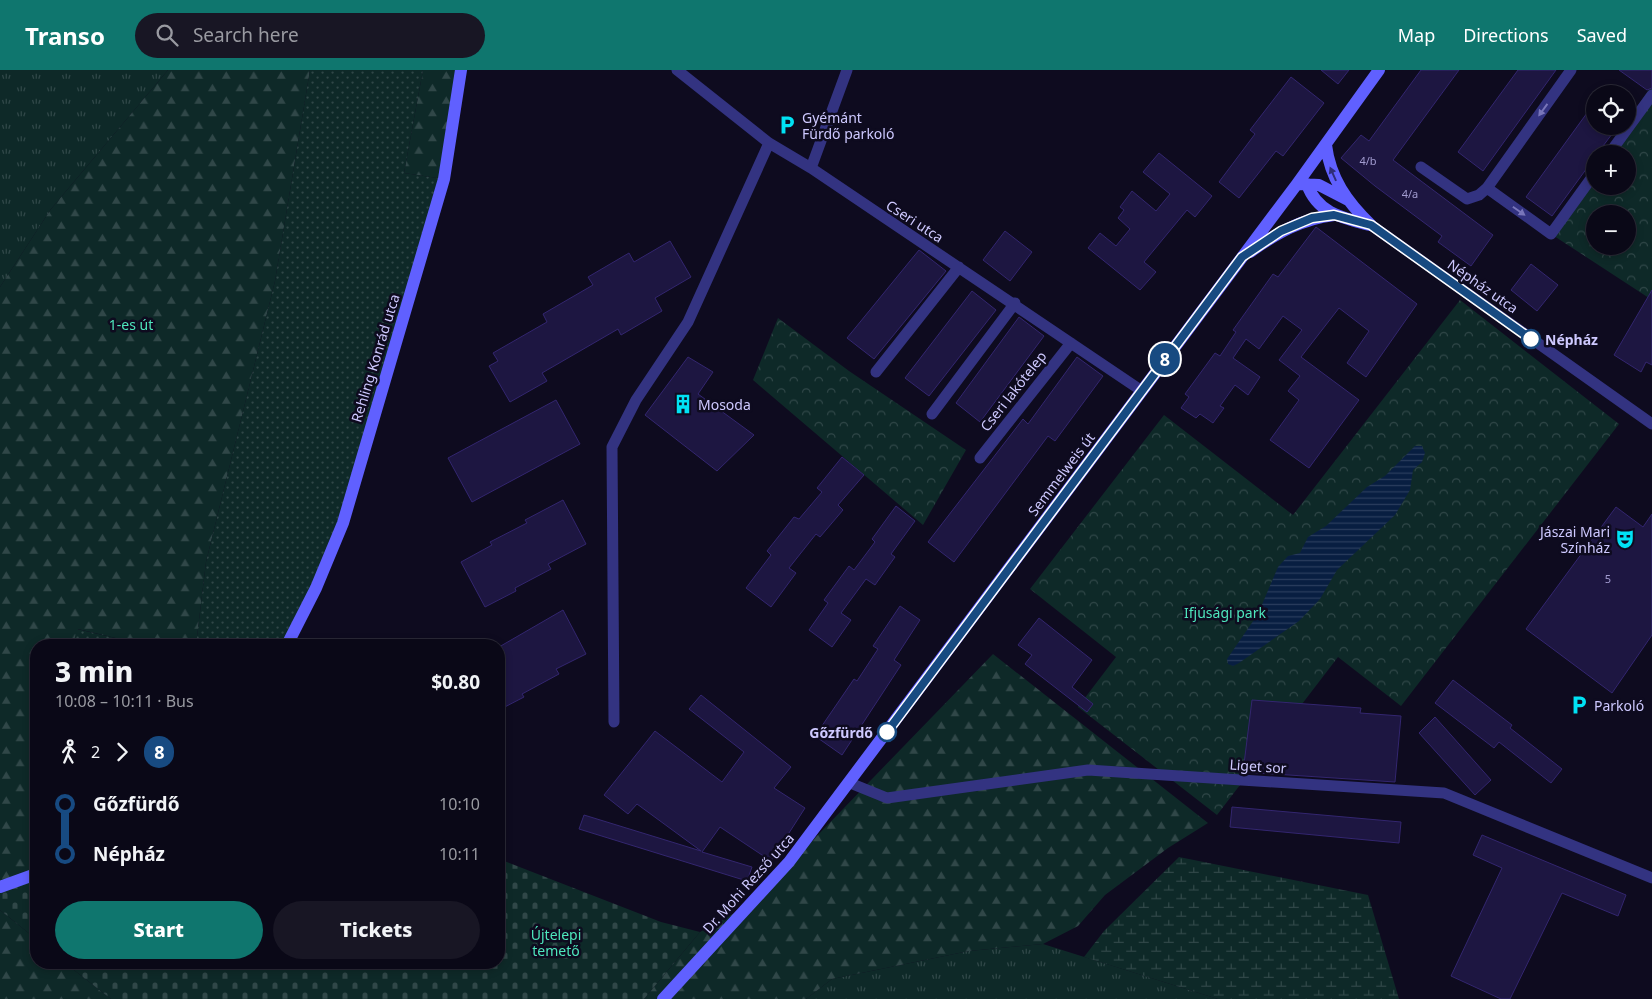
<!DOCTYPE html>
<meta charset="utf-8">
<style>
:root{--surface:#0a0817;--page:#181624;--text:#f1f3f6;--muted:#999aa1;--line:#2a2936;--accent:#0f766e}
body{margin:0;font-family:"Noto Sans",sans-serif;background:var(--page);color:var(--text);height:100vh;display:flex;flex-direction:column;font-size:19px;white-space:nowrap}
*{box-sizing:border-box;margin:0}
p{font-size:16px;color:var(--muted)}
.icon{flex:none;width:28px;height:28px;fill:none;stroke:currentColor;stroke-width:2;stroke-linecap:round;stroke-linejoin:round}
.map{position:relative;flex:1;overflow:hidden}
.side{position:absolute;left:30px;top:569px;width:475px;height:330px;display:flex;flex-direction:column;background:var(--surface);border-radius:20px;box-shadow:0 2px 8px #0003,0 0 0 1px var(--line)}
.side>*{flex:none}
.badge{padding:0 10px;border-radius:16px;font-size:18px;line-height:32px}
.fabs{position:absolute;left:1586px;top:15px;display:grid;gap:10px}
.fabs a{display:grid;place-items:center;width:50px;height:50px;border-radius:50%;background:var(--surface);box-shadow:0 2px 8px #0003,0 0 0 1px var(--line);font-size:25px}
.map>.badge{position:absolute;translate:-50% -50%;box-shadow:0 0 0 2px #fff}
.legs{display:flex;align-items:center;gap:8px;height:55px;padding:0 25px;font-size:16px}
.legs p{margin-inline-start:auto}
.head{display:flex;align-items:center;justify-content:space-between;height:85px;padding:0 25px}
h1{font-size:28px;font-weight:800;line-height:38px}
.action{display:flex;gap:10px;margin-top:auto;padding:10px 25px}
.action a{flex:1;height:58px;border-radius:30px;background:var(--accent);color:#fff;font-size:20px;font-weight:800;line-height:58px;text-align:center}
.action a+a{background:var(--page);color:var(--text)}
ul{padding:0 25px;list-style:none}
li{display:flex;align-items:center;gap:18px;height:50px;font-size:19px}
li i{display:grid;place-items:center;width:8px;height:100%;margin:0 6px;background:currentColor}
li i::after{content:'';width:12px;height:12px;margin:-6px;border:4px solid;border-radius:50%;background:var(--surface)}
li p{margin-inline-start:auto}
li:first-child i{background:linear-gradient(#0000 50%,currentColor 0)}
li:last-child i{background:linear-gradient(currentColor 50%,#0000 0)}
header{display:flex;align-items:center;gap:30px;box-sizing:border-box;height:70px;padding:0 25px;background:var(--accent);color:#fff}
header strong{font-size:24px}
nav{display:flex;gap:28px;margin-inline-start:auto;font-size:18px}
.search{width:350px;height:45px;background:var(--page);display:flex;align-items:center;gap:12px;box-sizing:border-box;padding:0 18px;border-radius:28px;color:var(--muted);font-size:19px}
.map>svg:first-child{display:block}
.grass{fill:url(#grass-tufts)}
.forest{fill:url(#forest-firs)}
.wetland{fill:url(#wetland-marsh)}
.cemetery{fill:url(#cemetery-stones)}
.park{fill:url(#park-crowns);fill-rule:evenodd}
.garden{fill:url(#garden-dots)}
.water{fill:url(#water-rules)}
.building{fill:#1d1641;stroke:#33266f}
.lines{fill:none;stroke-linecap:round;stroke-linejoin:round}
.street{stroke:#333381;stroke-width:11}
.secondary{stroke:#6060ff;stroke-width:12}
.oneway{fill:#7976ba}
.oneway2{fill:#2f2d79}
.line-1-casing{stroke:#fff;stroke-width:11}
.line-1{stroke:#174a81;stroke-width:8}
.stop-1-dot{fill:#fff;stroke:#174a81;stroke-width:2.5}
.labels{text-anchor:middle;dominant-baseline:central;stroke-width:5;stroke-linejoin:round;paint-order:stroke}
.number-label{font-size:11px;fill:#a29cd0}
.poi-label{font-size:14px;fill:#cec9ff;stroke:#0e0b1f;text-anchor:start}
.street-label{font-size:14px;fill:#cec9ff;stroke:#0e0b1f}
.park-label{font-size:14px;fill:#4ee6bc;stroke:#0e0b1f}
.stop-label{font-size:14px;font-weight:bold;fill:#cec9ff;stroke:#0e0b1f;text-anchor:start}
</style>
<header>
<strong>Transo</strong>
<div class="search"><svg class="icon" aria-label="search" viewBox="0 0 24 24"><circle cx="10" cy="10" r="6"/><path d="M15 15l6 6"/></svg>Search here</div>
<nav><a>Map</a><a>Directions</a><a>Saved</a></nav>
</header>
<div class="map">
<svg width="1652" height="929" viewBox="0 0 1652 929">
<defs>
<pattern id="grass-tufts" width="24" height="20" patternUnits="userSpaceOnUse" patternTransform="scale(1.25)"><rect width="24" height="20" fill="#0e2928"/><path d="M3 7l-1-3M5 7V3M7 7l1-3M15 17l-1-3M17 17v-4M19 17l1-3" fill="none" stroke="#304748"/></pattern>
<pattern id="forest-firs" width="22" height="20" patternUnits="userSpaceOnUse" patternTransform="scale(1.25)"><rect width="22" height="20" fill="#0e2928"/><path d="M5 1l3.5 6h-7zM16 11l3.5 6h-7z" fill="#304748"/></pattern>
<pattern id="wetland-marsh" width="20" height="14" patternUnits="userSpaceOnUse" patternTransform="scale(1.25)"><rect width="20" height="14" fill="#0e2928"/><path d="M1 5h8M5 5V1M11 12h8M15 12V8" fill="none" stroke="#304748"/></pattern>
<pattern id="cemetery-stones" width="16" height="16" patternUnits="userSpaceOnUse" patternTransform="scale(1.25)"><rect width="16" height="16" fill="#0e2928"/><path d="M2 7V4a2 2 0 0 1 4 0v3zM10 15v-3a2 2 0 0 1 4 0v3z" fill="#304748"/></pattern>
<pattern id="park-crowns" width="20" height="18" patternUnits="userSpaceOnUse" patternTransform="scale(1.25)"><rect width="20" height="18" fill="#0e2928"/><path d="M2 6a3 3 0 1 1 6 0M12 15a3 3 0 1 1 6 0" fill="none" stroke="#304748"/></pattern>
<pattern id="garden-dots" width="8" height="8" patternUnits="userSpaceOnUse" patternTransform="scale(1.25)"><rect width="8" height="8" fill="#0e2928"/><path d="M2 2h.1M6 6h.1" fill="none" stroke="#304748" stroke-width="1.8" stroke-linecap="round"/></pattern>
<pattern id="water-rules" width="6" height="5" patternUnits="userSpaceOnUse" patternTransform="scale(1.25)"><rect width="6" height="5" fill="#081e41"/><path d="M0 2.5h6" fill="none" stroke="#2b3d5e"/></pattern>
</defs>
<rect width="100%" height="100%" fill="#0e0b1f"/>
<path class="grass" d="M 0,0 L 168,0 L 51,139 L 0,217 Z
M 1043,874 L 1218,929 L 806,929 L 832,909 L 969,881 Z"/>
<path class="forest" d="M 168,0 L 310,0 L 275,211 L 206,492 L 196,575 L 145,575 L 78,559 L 73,575 L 36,575 L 36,804 L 0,817 L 0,217 L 51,139 Z
M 423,0 L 461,0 L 444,109 L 404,103 Z
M 993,584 L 1208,753 L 1168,778 L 1105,825 L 1078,856 L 1043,874 L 969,881 L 832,909 L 806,929 L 644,929 L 700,862 L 751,834 Z
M 0,840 L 36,869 L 36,892 L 65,893 L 111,929 L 0,929 Z"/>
<path class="wetland" d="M 1179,787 L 1368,825 L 1399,929 L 1218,929 L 1084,887 L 1104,861 Z"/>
<path class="cemetery" d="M 499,789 L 661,852 L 700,862 L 644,929 L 111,929 L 65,893 L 499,892 Z
M 36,804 L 36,869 L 0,840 L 0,817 Z"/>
<path class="park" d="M 1652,15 L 1652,230 L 1551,164 L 1595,99 L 1595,116 L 1628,116 L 1628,84 L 1605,84 ZM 1595,144 L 1628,144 L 1628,176 L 1595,176 Z
M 1460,230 L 1619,354 L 1401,636 L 1338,587 L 1217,745 L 1078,637 L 1116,587 L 1030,519 L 1164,345 L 1293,445 Z
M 778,248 L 849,301 L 966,380 L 923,455 L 753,310 Z"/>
<path class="garden" d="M 310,0 L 423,0 L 404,103 L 444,109 L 343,453 L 287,575 L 196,575 L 206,492 L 275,211 Z
M 77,559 L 145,575 L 73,575 Z"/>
<path class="water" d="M 1415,376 L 1422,376 L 1425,383 L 1422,392 L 1413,400 L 1410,420 L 1395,445 L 1337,500 L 1320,529 L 1299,551 L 1239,593 L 1233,596 L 1228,594 L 1227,589 L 1258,544 L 1278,497 L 1288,486 L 1300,483 L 1308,467 L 1326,456 L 1367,417 L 1385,406 Z"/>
<path class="building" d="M 1321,0 L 1349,0 L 1338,14 Z
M 1421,0 L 1459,0 L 1393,90 L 1493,165 L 1471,196 L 1438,172 L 1442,166 L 1375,116 L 1341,88 L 1361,65 L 1369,71 Z
M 1518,0 L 1556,0 L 1483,101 L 1458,82 Z
M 1619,0 L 1652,0 L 1652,18 L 1647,20 Z
M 1291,7 L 1324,33 L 1283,86 L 1276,81 L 1239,128 L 1219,112 L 1255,64 L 1250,60 Z
M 1595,32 L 1595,56 L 1618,56 L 1597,84 L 1595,84 L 1595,87 L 1552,146 L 1526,127 Z
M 1159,83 L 1212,126 L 1195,147 L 1187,140 L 1144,192 L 1156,202 L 1140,220 L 1088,178 L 1100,163 L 1116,176 L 1130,159 L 1118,148 L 1124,140 L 1120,137 L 1132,121 L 1156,141 L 1170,124 L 1143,102 Z
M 1316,157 L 1417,234 L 1366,307 L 1347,293 L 1369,261 L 1339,238 L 1301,287 L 1359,330 L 1309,398 L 1270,370 L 1299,330 L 1288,321 L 1300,306 L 1279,290 L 1302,260 L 1283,246 L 1259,279 L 1246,269 L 1233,288 L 1260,307 L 1248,325 L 1235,315 L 1220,336 L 1224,338 L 1213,353 L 1200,344 L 1196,348 L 1181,338 L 1189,327 L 1185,324 L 1215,283 L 1220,286 L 1236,262 L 1233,260 L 1273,204 L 1278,207 Z
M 1005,161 L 1032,182 L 1010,211 L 983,190 Z
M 670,171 L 691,207 L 655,228 L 662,241 L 621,265 L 618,259 L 542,303 L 547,311 L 510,332 L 489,296 L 498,291 L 493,283 L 547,252 L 543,244 L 593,215 L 588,207 L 629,183 L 634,192 Z
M 919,180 L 946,201 L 874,289 L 847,268 Z
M 1531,194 L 1558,215 L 1537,241 L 1511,220 Z
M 1652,220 L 1652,295 L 1646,292 L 1641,302 L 1614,285 Z
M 972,221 L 996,240 L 929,326 L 905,308 Z
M 1019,247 L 1044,266 L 980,352 L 956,333 Z
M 688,287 L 713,302 L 698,324 L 754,365 L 717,401 L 645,345 Z
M 1077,287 L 1103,306 L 1055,371 L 1048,366 L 954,492 L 928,472 L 1023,349 L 1028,354 Z
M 556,330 L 580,374 L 472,432 L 448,388 Z
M 842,387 L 864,405 L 838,435 L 843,440 L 820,467 L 816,464 L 789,498 L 796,503 L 771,537 L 746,518 L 771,485 L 767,481 L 794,447 L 799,449 L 822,422 L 817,418 Z
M 563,430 L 586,474 L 548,494 L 551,499 L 515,518 L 516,521 L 485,537 L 461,492 L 492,475 L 490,472 L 527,453 L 525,450 Z
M 896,436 L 915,451 L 891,484 L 895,487 L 875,515 L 866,509 L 841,543 L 851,550 L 832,577 L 809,560 L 828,533 L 824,530 L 849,496 L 854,500 L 875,472 L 872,469 Z
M 1616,437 L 1643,457 L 1652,444 L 1652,565 L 1612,623 L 1526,559 Z
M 900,536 L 920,550 L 894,590 L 901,595 L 842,685 L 815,666 L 854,609 L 857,611 L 878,579 L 873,576 Z
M 563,540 L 586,584 L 556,599 L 559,604 L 522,624 L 524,627 L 499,640 L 499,577 Z
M 1039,548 L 1092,590 L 1072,617 L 1093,634 L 1087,642 L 1025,594 L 1032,585 L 1018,575 Z
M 1453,610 L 1512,655 L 1510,658 L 1562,699 L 1551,713 L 1499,672 L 1494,678 L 1435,633 Z
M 701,625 L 791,697 L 774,718 L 805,738 L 771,791 L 720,757 L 702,782 L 752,797 L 747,811 L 579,759 L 584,745 L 701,781 L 637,734 L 628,744 L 604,725 L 655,661 L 722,712 L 744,682 L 689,639 Z
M 1252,630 L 1361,638 L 1360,643 L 1401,646 L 1395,712 L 1243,702 Z
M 1435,647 L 1491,710 L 1475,725 L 1419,663 Z
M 1232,737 L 1401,752 L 1399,773 L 1230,757 Z
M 1482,765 L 1626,825 L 1618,846 L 1562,823 L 1510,929 L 1501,929 L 1451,906 L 1502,798 L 1473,785 Z"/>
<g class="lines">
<path class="street" d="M 677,0 L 769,73 L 811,98 L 1142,321
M 1609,84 L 1652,25
M 1421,97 L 1467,129 L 1479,125 L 1487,118 L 1571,0
M 811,98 L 847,0
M 1487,118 L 1551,164 L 1595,103
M 1371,155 L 1652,354
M 876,302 L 959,197
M 932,344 L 1015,233
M 980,388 L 1071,273
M 614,652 L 612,377 L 636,330 L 688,252 L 769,73
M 850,713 L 887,728 L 1088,700 L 1444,723 L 1652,808"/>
<path class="secondary" d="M 1326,75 C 1330,108 1347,132 1371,155
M 1299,114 L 1319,115 L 1348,130
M 1307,114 C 1317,143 1342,148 1370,155
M 1250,182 C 1277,163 1301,149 1334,145
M 287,575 L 316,518 L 343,453 L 444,109 L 461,0
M 0,817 L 36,804
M 663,929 L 789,792 L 1297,114 L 1379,0"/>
</g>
<defs><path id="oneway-solid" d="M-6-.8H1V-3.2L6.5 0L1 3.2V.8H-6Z" transform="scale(1.25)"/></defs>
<g class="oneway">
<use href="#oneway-solid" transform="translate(1543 40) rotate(126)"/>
<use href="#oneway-solid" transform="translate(1519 141) rotate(35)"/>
</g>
<use class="oneway2" href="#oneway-solid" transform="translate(1333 104) rotate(-114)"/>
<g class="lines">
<defs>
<path id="line-1" d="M 887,662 L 1242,187 L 1281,161 L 1312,148 L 1334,145 L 1371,155 L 1531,269"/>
</defs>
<use href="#line-1" class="line-1-casing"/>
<use href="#line-1" class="line-1"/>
</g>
<defs>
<symbol id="parking-bare" viewBox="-9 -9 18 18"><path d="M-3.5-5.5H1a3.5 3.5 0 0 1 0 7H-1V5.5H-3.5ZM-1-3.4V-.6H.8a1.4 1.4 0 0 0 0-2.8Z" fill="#00e2f4" stroke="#0e0b1f" stroke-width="2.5" paint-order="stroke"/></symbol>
<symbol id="building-bare" viewBox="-9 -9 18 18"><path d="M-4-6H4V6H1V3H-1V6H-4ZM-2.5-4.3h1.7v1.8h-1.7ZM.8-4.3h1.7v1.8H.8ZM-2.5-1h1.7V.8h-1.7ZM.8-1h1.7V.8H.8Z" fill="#00e2f4" stroke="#0e0b1f" stroke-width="2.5" paint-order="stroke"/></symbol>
<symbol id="theatre-bare" viewBox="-9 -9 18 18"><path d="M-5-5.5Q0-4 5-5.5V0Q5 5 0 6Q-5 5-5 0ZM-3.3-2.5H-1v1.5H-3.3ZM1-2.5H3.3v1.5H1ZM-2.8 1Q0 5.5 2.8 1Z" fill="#00e2f4" stroke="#0e0b1f" stroke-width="2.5" paint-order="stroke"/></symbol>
</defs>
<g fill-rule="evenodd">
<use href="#parking-bare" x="773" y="41" width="28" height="28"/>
<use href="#building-bare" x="669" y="320" width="28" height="28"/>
<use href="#theatre-bare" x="1611" y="455" width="28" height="28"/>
<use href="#parking-bare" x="1565" y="621" width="28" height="28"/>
</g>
<g class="stop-1-dot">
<circle cx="1531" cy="269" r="9"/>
<circle cx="887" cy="662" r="9"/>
</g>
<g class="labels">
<g class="number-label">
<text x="1368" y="90">4/b</text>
<text x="1410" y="123">4/a</text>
<text x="1608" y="508">5</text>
</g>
<g class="poi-label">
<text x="802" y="47">Gyémánt<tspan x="802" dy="16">Fürdő parkoló</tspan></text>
<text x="698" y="334">Mosoda</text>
<text x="1610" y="461" text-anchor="end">Jászai Mari<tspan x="1610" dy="16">Színház</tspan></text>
<text x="1594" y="635">Parkoló</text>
</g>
<g class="street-label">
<text transform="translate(915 151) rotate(33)">Cseri utca</text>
<text transform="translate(1483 216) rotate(35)">Népház utca</text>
<text transform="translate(375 288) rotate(-73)">Rehling Konrád utca</text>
<text transform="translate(1013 321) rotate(-52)">Cseri lakótelep</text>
<text transform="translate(1061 404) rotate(-53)">Semmelweis út</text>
<text transform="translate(1258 696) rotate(4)">Liget sor</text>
<text transform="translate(748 813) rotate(-48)">Dr. Mohi Rezső utca</text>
</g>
<g class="park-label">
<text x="131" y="254">1-es út</text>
<text x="1225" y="542">Ifjúsági park</text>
<text x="556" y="864">Újtelepi<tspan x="556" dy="16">temető</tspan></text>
</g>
<g class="stop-label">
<text x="1545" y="269">Népház</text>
<text x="873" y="662" text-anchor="end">Gőzfürdő</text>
</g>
</g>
</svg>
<div class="fabs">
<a><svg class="icon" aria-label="locate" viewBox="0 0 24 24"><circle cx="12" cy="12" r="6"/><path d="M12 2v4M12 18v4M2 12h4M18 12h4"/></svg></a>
<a>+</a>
<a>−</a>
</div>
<b class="badge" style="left:1165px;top:289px;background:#174a81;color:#fff">8</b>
<section class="side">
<div class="head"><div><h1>3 min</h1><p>10:08 – 10:11 · Bus</p></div><b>$0.80</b></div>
<div class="legs"><svg class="icon" aria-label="walk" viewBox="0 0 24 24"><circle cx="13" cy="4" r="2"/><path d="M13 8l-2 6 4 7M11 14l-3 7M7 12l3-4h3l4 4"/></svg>2<svg class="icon" aria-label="forward" viewBox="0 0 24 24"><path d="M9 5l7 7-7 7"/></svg><b class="badge" style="background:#174a81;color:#fff">8</b></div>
<ul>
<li><i style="color:#174a81"></i><b>Gőzfürdő</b><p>10:10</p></li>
<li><i style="color:#174a81"></i><b>Népház</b><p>10:11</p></li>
</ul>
<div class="action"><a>Start</a><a>Tickets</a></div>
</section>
</div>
